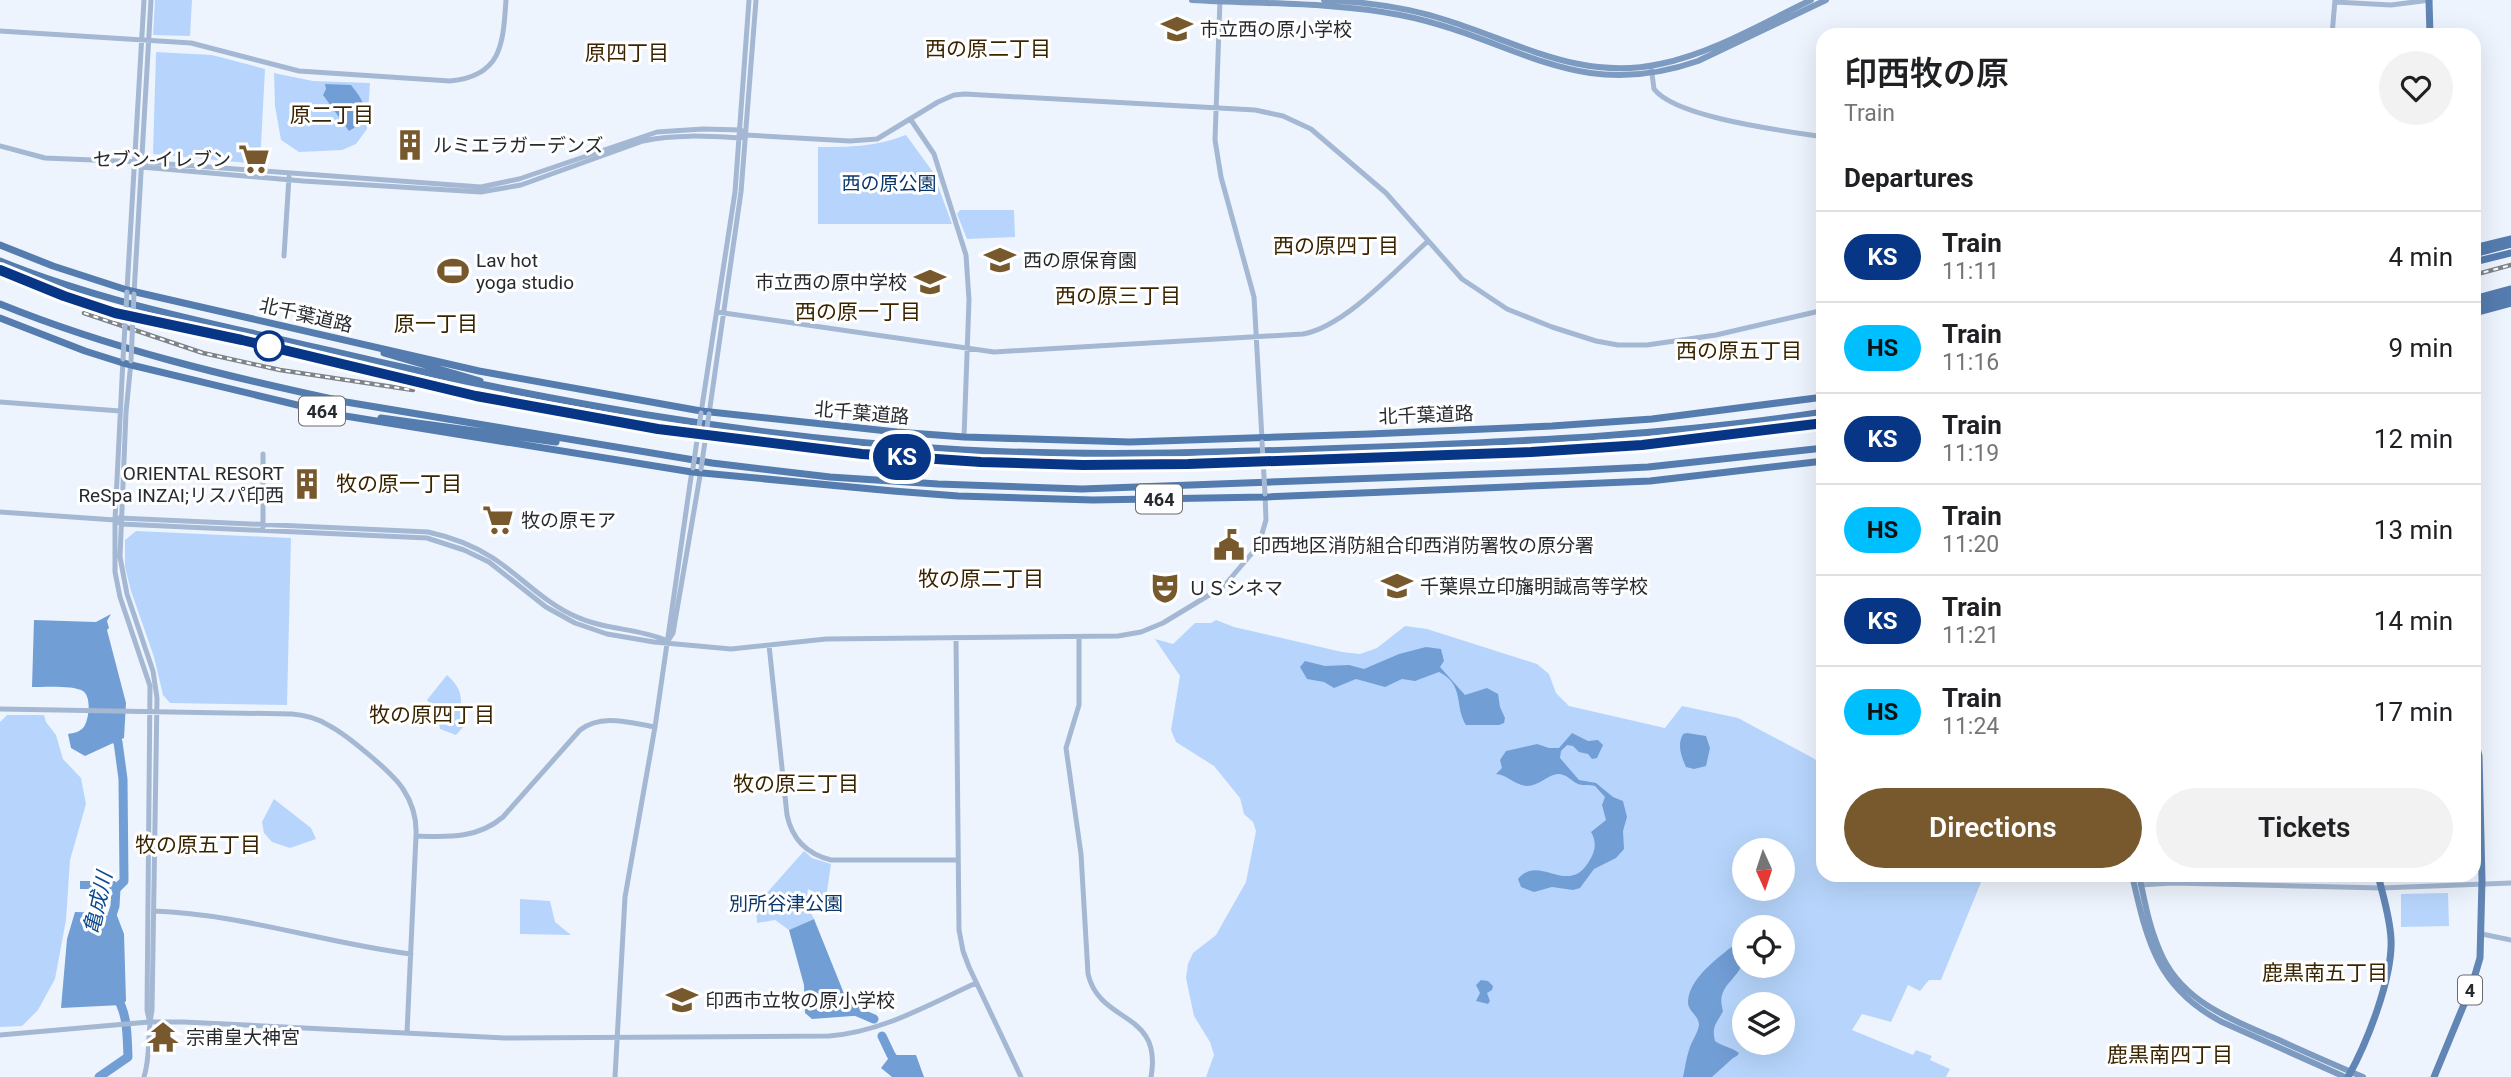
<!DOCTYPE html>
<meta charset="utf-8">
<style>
:root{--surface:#fff;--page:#f2f2f2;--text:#202124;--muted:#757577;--line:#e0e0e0;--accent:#77592d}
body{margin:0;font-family:Roboto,"Noto Sans JP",sans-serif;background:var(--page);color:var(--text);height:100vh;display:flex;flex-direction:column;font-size:26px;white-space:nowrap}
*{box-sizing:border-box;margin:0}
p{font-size:23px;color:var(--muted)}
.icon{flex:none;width:38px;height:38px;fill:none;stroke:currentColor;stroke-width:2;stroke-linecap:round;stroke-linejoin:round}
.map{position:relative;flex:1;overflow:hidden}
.drawer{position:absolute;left:1816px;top:28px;width:665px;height:854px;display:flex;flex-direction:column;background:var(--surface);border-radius:21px;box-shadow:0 7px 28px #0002}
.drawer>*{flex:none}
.badge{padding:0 14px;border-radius:23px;font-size:24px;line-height:46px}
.needle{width:46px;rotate:177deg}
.tools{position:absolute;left:1732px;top:838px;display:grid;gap:14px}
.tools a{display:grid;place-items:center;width:63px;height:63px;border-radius:50%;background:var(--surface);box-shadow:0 7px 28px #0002;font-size:35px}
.map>.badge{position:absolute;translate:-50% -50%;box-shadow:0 0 0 4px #fff}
h2{padding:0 28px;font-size:26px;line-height:63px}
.round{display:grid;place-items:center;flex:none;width:74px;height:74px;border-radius:37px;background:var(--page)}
.summary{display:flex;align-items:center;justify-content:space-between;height:119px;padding:0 28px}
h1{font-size:33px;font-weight:600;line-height:52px}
.action{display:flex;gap:14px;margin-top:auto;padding:14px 28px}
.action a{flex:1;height:80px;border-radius:42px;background:var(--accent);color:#fff;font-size:28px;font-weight:600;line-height:80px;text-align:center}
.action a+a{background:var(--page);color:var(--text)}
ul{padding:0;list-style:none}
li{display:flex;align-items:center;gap:21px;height:91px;padding:0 28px;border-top:2px solid var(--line)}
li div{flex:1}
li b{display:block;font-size:26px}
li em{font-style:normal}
li .badge{min-width:77px;font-weight:700;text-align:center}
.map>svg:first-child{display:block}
.green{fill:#b7d5fc;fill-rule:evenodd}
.water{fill:#729ed6}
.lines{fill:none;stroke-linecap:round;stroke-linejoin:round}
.river{stroke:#729ed6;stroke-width:9}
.tertiary{stroke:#a4b8d3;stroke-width:5}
.secondary{stroke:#7d9bc1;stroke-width:6}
.primary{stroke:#6185b4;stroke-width:7}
.trunk{stroke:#547cae;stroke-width:7}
.rail-casing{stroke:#7e8389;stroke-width:4.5}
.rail{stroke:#fff;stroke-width:2;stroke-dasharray:5;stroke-linecap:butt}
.tertiary-bridge{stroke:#a4b8d3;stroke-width:5}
.line-casing{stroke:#fff;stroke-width:16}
.line{stroke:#073686;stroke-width:10}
.stop-dot{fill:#fff;stroke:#073686;stroke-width:3.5}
.labels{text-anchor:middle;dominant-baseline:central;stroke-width:6;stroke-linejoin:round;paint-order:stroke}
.shield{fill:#fff;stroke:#686a6d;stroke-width:2}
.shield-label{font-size:18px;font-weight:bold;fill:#272a2f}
.poi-label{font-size:19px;fill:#272a2f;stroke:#fff;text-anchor:start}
.park-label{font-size:19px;fill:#0a376b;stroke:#fff}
.street-label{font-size:19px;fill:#272a2f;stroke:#fff}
.neighbourhood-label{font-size:21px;fill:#3a2400;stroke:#fff}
.water-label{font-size:21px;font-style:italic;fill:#0e4a8e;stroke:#fff}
</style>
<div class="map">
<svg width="2511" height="1077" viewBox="0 0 2511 1077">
<rect width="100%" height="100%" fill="#eef4fd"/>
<path class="green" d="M 155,0 L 192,0 L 190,36 L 153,35 Z
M 156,52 L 212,55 L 265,69 L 260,164 L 153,154 Z
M 274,73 L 313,81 L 370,83 L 367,129 L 356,144 L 342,150 L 299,152 L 281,140 L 275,106 Z
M 906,135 L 933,172 L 952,224 L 818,224 L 818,147 C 852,147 874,147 906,135 Z
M 960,210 L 1014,210 L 1015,237 L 967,239 L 957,214 Z
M 136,531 L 291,538 L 287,705 L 170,703 L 163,695 L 154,657 L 131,591 L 125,567 L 125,540 Z
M 2475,571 L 2478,573 C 2480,602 2485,636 2475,664 Z
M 1216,620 L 1234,627 L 1342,652 L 1360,654 L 1377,648 L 1405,626 L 1427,629 L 1537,664 L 1549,674 L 1556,693 L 1569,706 L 1665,728 L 1682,706 L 1738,718 L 1813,758 L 1823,765 L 1824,875 L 1984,875 L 1941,980 L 1929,980 L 1920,991 L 1908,985 L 1891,1022 L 1862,1014 L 1852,1030 L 1913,1055 L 1916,1050 L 1932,1056 L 1930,1060 L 1950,1069 L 1946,1077 L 1206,1077 L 1214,1055 L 1210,1042 L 1194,1016 L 1186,978 L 1188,964 L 1193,953 L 1216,935 L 1246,882 L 1256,831 L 1253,822 L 1244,814 L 1240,798 L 1214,766 L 1176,742 L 1171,730 L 1180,676 L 1155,639 L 1173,644 L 1195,623 L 1211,623 ZM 1745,850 L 1783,850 L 1783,889 L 1745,889 ZM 1745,928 L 1783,928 L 1783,966 L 1745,966 ZM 1745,1004 L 1783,1004 L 1783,1043 L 1745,1043 Z
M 447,675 C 470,696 455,703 466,724 L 456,735 L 440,729 L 438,714 L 427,700 Z
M 7,715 L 44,715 L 46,722 L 56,735 L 63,759 L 81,778 L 86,804 L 70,860 L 66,920 L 55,979 L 38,1010 L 22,1026 L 0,1027 L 0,722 Z
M 274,799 L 311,828 L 316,839 L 290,848 L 272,842 L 264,833 L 262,822 Z
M 804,851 L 812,858 L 831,864 L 826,898 L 808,889 L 806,904 L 814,919 L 789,930 L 775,920 L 757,923 L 756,905 Z
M 2448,893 L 2449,926 L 2401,927 L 2401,894 Z
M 520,899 L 550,901 L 555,922 L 571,935 L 520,934 Z"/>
<path class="water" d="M 325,84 L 351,85 C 365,102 373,117 349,131 L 323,95 L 326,89 Z
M 111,614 L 107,621 L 109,628 L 107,630 L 126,703 L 124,738 L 85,756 L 71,748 L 68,734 C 74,733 79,732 83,728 C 89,721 92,697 83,691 C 73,685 44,687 32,687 L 34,620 L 96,622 Z
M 1426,647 L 1441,649 L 1444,661 L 1440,667 L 1465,695 L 1487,688 L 1498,694 L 1500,707 L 1505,718 L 1504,723 L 1499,725 L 1466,725 C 1454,706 1465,685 1439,672 L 1415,681 L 1402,679 L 1385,687 L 1356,679 L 1334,688 L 1324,682 L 1307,679 L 1300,667 L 1305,661 L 1325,666 L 1349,665 L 1364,669 L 1399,654 Z
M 1572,733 L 1588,741 L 1598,740 L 1603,745 L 1597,758 L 1592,759 L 1588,754 L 1579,752 L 1573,746 L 1567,745 L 1561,751 L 1560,758 L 1579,780 L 1596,783 L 1613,797 L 1623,801 L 1627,817 L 1623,831 L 1624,849 L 1616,858 L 1594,869 L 1580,888 L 1573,890 L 1552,887 L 1534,892 L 1521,887 L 1518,879 C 1540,852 1569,900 1591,858 C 1596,848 1596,841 1591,832 L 1606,820 L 1602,805 L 1605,797 L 1595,786 C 1589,784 1583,786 1578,784 C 1571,781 1567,774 1558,774 C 1547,775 1539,786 1527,786 C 1514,785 1508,775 1496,774 L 1502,768 L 1500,760 L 1506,751 L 1537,744 L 1549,748 L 1559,748 Z
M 1687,733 L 1706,736 L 1710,748 L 1706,766 L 1694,769 L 1686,767 C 1681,756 1677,745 1683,734 Z
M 80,881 L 115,881 L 118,885 L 116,889 L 80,889 Z
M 75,912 L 116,913 L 124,934 L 126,1001 L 122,1005 L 61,1008 L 67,939 Z
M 814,919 L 845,996 L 864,1008 L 866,1015 L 812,1019 L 805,1013 L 804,985 L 789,930 Z
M 1745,936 C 1745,943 1746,952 1744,959 C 1738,982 1715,985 1723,1011 C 1718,1022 1711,1025 1715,1041 C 1722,1046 1731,1047 1739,1053 L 1737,1056 L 1733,1058 L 1712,1077 L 1683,1077 C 1685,1068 1686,1059 1689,1050 C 1691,1042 1698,1033 1699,1025 C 1699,1015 1687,1011 1688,1001 C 1690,974 1727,952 1745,936 Z
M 1481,980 L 1488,981 L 1493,986 L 1492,990 L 1487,993 L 1490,1001 L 1488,1004 L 1476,1001 L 1480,993 L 1476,985 Z
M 891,1055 L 916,1055 L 924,1077 L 892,1077 L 881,1068 Z"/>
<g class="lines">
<path class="river" d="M 110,922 L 115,906 L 116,889 L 124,881 L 123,779 L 118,742 L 110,733
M 855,1011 L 874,1019
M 882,1036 L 891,1055 L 907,1077
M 99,1077 L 128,1057 C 127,1036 128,1014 116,996"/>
<path class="tertiary" d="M 1220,0 L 1215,140 L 1221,177 L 1254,297 L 1262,439
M 2335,2 L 2391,5 L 2430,0
M 0,31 L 191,43 L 299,71 L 450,81 C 502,76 503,44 506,0
M 2332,35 L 2335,0
M 1651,66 L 1654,89 C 1676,118 1786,131 1824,137
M 911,120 L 934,154 L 966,255 L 969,300 L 964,437
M 0,146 L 45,158 L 141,162 L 481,187 L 519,179 L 657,132 L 703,129 L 741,130 L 746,135
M 133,164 L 141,167 L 303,181 L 481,192 L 521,185 L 643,141 C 675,134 707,136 740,138 L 746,135 L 850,141 L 877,139 L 938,102 L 954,95 L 965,94 L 1255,110 L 1283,116 L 1311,129 L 1386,193 L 1462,279 L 1507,309 L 1552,327 L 1596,341 L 1618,345 L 1647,345 L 1716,335 L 1824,310
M 284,256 L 289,177
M 127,290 L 144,0
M 134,294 L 151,0
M 717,312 L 994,352 L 1303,334 C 1344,327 1396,270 1428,241
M 123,359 L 115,520 L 115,572 L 120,597 L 150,686 L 147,1010 L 149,1019
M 131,362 L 126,412 L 120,557 L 127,594 L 153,671 L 157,698 L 152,1011 C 147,1033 151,1055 144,1077
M 0,402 L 120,411
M 701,413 L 735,192 L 749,0
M 709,414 L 741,192 L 756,0
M 0,512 L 115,520 L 121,524 L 427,538 L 464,550 L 489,562 L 546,607 L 575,623 L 607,634 L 654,642 L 731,649 L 826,639 L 1118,636 L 1141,632 L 1163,623 L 1224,586 L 1253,552 L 1261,537 L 1266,520 L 1265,494
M 119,518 L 428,532 C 451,537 473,545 493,558 C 522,577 544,603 577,617 C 605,630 637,628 665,640
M 263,527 L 263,454
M 1079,637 L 1079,705 L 1066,748 L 1081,854 L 1088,974 C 1100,1025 1163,1010 1151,1077
M 956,638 L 959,930 L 963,951 L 969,967 L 1021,1077
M 669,639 L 673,633 L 701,470
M 769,645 L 787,815 C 792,839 807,854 831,860 L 957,860
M 0,709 L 292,714 C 304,715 317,718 328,725 C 346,734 393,773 403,789 C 413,804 417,818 416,836 L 407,1033
M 416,836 C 448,837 477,839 503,817 L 580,730 C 602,713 630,723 655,727
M 2140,885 L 2173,883 L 2381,888 L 2511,883
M 154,911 C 241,914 324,943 411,954
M 2482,934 L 2511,940
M 0,1035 L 149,1022 L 184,1022 L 505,1038 L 829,1036 C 882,1032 928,1005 976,983
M 615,1077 L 625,897 L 655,727 L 692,470"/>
<path class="secondary" d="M 1192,0 C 1259,4 1335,2 1400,15 C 1513,37 1575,104 1698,61 L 1826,0
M 1324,0 C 1367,2 1408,7 1449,21 C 1521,44 1582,81 1660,64 C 1713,53 1763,23 1811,0
M 2132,875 C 2147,941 2157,988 2222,1022 L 2345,1077
M 2139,875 C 2145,903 2150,932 2163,958 C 2186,1004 2235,1021 2279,1040 C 2307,1053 2335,1065 2363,1077"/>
<path class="primary" d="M 2429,0 L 2430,35
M 2348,1077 C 2367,1043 2393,977 2391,939 C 2390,917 2383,896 2378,875
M 2434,1077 L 2472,985 L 2480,958 L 2482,880 L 2479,756 L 2474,736"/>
<path class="trunk" d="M 0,245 L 53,266 L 127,290 L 479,371 L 701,411 L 897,432 L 964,437 L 1130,442 L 1369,434 L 1552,426 L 1652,419 L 1824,397
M 2474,248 L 2511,239
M 2474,254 L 2511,244
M 0,261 C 106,304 220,325 331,351 C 539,400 748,438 963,450 C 1102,457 1241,452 1380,447 C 1529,441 1676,435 1824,412
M 2474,262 L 2511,253
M 2474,299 L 2511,289
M 0,304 C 111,349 229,377 346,402 L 712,463 L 830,477 L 938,484 L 1082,489 L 1565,471 L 1648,467 L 1824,448
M 2474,306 L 2511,296
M 2474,313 L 2511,303
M 0,318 L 85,351 L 123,363 L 339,415 L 692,472 L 893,491 L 958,496 L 1093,500 L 1265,497 L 1650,481 L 1824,461
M 384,353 L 480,381
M 381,418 L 556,442"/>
<defs>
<path id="rail" d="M 0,270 L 64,296 L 115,313 L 476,395 L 658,429 L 862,454 L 981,462 L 1188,464 L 1531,452 L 1642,445 L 1824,423
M 2474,275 L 2511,265
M 84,313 L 203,353 L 280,370 L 413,390"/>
</defs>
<use href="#rail" class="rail-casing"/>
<use href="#rail" class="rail"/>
<path class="tertiary-bridge" d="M 123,359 L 127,292
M 131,361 L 134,294
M 1262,442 L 1265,494
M 693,468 L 701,413
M 701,469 L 709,414"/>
</g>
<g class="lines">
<defs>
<path id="line" d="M 0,270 L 64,296 L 115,313 L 242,340 L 476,396 L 658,429 L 862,454 L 981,462 L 1083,465 L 1188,464 L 1531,452 L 1642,445 L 1824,423"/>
</defs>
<use href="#line" class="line-casing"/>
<use href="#line" class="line"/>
</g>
<defs>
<symbol id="school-bare" viewBox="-9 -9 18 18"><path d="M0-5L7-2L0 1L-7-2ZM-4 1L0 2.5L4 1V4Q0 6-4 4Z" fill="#77592d" stroke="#fff" stroke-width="2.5" paint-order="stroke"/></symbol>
<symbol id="building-bare" viewBox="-9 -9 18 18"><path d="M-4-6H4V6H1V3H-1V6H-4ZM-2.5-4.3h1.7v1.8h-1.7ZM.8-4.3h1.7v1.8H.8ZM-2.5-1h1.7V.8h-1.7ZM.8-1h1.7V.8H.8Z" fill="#77592d" stroke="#fff" stroke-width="2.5" paint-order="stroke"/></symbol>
<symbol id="supermarket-bare" viewBox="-9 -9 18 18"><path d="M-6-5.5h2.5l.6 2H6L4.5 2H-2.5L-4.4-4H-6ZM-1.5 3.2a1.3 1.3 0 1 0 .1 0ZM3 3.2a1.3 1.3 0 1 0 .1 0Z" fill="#77592d" stroke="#fff" stroke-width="2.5" paint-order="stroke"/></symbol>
<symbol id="stadium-bare" viewBox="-9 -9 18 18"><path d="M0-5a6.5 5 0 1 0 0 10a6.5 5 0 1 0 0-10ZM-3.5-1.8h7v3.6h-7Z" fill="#77592d" stroke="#fff" stroke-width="2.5" paint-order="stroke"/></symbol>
<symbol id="civic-bare" viewBox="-9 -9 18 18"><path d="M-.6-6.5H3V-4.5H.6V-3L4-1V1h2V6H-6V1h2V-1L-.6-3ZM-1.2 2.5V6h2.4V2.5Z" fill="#77592d" stroke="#fff" stroke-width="2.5" paint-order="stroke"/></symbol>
<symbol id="theatre-bare" viewBox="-9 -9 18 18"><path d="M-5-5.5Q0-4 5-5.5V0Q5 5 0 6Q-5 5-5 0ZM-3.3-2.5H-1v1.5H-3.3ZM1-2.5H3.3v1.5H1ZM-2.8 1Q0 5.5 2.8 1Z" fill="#77592d" stroke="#fff" stroke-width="2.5" paint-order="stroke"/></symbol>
<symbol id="temple-bare" viewBox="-9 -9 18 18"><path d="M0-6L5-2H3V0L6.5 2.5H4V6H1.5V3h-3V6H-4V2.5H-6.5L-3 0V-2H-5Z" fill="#77592d" stroke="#fff" stroke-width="2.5" paint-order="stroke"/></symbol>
</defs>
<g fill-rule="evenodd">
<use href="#school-bare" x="1155" y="7" width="44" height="44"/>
<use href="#building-bare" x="388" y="123" width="44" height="44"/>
<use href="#supermarket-bare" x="232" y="137" width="44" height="44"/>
<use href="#school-bare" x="978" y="238" width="44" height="44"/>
<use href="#stadium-bare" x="431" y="249" width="44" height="44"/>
<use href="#school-bare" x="908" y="260" width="44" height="44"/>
<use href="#building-bare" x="285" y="462" width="44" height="44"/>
<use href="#supermarket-bare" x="476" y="498" width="44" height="44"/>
<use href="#civic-bare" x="1207" y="523" width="44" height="44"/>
<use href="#school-bare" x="1375" y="564" width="44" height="44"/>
<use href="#theatre-bare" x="1143" y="566" width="44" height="44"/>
<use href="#school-bare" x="660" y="978" width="44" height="44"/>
<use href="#temple-bare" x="141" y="1015" width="44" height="44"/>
</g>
<circle class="stop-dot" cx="269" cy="346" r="14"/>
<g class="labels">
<g class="shield">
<rect x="299" y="396.5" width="46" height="29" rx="5"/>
<rect x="1136" y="484.5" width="46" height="29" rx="5"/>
<rect x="2458" y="975.5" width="24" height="29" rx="5"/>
</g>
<g class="shield-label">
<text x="322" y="411">464</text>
<text x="1159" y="499">464</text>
<text x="2470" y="990">4</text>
</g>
<g class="poi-label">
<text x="1200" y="29">市立西の原小学校</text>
<text x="433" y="145">ルミエラガーデンズ</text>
<text x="231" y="159" text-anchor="end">セブン-イレブン</text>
<text x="476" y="260">Lav hot<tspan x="476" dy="22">yoga studio</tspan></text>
<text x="1023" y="260">西の原保育園</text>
<text x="907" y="282" text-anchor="end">市立西の原中学校</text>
<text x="284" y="473" text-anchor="end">ORIENTAL RESORT<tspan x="284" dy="22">ReSpa INZAI;リスパ印西</tspan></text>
<text x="521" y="520">牧の原モア</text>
<text x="1252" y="545">印西地区消防組合印西消防署牧の原分署</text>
<text x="1420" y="586">千葉県立印旛明誠高等学校</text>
<text x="1188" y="588">ＵＳシネマ</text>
<text x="705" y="1000">印西市立牧の原小学校</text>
<text x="186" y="1037">宗甫皇大神宮</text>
</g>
<g class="park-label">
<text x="889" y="183">西の原公園</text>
<text x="786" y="903">別所谷津公園</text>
</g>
<g class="street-label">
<text transform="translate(306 315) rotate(13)">北千葉道路</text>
<text transform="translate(862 413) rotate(5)">北千葉道路</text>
<text transform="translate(1426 415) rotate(-2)">北千葉道路</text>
</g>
<g class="neighbourhood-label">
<text x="988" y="49">西の原二丁目</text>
<text x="627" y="53">原四丁目</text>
<text x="332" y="115">原二丁目</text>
<text x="1336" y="246">西の原四丁目</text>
<text x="1118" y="296">西の原三丁目</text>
<text x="858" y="312">西の原一丁目</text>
<text x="436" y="324">原一丁目</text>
<text x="1739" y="351">西の原五丁目</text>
<text x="399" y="484">牧の原一丁目</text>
<text x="981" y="579">牧の原二丁目</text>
<text x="432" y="715">牧の原四丁目</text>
<text x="796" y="784">牧の原三丁目</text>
<text x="198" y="845">牧の原五丁目</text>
<text x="2325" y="973">鹿黒南五丁目</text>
<text x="2170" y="1055">鹿黒南四丁目</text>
</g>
<g class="water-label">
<text transform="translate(98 903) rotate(-77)">亀成川</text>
</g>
</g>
</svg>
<div class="tools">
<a><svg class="needle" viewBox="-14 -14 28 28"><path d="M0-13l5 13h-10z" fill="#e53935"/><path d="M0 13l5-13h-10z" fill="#757577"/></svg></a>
<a><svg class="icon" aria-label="locate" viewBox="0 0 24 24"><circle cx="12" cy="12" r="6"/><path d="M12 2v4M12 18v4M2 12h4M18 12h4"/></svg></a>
<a><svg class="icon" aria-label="layers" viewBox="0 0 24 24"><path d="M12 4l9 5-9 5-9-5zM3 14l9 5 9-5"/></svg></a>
</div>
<b class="badge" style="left:902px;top:457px;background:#073686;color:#fff">KS</b>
<section class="drawer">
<div class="summary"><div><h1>印西牧の原</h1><p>Train</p></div><a class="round"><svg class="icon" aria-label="heart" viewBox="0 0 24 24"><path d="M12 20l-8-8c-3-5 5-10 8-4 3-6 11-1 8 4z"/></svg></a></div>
<h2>Departures</h2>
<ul>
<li><span class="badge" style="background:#073686;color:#fff">KS</span><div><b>Train</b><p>11:11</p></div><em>4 min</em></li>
<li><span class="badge" style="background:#00bfff;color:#111">HS</span><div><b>Train</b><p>11:16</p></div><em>9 min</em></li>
<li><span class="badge" style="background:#073686;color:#fff">KS</span><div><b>Train</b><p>11:19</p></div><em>12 min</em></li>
<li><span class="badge" style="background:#00bfff;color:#111">HS</span><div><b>Train</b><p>11:20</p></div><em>13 min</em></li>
<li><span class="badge" style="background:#073686;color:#fff">KS</span><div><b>Train</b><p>11:21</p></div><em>14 min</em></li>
<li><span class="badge" style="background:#00bfff;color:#111">HS</span><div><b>Train</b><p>11:24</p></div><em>17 min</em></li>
</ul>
<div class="action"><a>Directions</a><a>Tickets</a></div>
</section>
</div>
